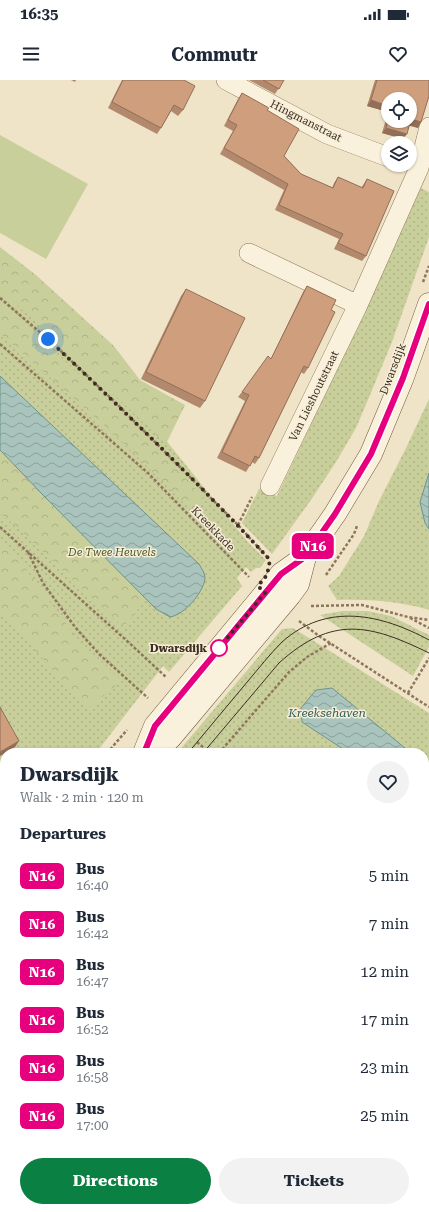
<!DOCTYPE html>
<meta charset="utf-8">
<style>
:root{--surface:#fff;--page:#f2f2f3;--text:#1f2937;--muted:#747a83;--accent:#0b8043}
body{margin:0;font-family:"Roboto Serif",serif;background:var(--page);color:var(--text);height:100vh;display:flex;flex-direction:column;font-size:15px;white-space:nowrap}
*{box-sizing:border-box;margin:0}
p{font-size:13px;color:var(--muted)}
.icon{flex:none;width:22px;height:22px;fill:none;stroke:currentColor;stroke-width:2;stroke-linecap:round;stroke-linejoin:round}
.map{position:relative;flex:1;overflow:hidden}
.details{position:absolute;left:0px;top:668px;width:429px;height:464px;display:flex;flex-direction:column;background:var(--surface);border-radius:16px 16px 0 0;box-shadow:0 1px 3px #0004}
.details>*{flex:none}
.badge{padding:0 8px;border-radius:6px;font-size:14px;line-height:26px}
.controls{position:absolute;left:381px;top:12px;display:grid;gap:8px}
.controls a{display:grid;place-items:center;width:36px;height:36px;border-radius:50%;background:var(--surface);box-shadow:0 1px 3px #0004;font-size:20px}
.you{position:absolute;width:20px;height:20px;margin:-10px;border:3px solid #fff;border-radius:50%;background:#1a73e8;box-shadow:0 0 0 6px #1a73e833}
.map>.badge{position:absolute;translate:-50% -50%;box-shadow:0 0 0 2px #fff}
h2{padding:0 20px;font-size:15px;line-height:36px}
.round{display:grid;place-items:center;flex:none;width:42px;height:42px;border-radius:21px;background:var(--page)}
.head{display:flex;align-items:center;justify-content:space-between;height:68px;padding:0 20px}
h1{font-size:19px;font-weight:700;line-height:30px}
.primary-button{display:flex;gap:8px;margin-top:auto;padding:8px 20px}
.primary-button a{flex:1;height:46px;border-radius:24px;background:var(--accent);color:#fff;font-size:16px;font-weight:700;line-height:46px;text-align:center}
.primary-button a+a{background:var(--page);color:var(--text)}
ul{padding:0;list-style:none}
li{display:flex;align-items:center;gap:12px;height:48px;padding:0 20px}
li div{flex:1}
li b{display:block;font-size:15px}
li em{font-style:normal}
li .badge{min-width:44px;font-weight:700;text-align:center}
.status{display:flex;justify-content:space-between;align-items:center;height:28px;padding:0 20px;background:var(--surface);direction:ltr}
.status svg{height:11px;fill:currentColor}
header{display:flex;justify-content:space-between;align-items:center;height:52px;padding:0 20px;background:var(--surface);font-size:18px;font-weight:700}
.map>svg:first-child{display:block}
.green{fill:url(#green-dots)}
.forest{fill:url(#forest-crowns)}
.pitch{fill:#c9cf9b}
.water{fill:url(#water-waves);stroke:#6f938a}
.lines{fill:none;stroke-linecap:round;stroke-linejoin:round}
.street-casing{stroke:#8d765c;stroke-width:20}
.secondary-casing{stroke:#6f573f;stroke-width:23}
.path{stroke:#8d765c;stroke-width:2.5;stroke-dasharray:3 2;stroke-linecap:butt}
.street{stroke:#faf1dc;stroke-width:19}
.secondary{stroke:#faf1dc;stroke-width:22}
.tram{stroke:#3d2e20;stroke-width:1}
.wall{fill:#b2896c;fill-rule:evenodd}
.shaded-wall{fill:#916f58}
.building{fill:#cf9f7d;stroke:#916f58}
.line-casing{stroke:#fff;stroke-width:9}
.line{stroke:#e6007e;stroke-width:6}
.walk{stroke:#3d2e20;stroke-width:4;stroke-dasharray:0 7.2}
.stop-dot{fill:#fff;stroke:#e6007e;stroke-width:2}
.labels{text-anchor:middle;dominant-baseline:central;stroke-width:3;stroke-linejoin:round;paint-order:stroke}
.street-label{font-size:11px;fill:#3d2e20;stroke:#f7eed8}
.park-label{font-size:11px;font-style:italic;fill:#4d5a26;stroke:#f7eed8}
.stop-label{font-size:11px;font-weight:bold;fill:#3d2e20;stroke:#f7eed8;text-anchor:end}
.water-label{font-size:12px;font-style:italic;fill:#2f5d5a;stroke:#f7eed8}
</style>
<div class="status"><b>16:35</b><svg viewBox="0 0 49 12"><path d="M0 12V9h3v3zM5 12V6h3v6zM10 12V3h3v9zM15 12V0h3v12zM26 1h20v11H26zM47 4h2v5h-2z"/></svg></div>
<header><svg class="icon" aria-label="menu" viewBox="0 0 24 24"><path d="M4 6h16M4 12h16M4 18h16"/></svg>Commutr<svg class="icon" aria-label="heart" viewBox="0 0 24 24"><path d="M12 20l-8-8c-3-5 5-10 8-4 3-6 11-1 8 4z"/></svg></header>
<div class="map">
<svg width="429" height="1132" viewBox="0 0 429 1132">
<defs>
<pattern id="green-dots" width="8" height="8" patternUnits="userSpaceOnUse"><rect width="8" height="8" fill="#c9cf9b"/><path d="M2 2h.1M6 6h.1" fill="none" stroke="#aeb285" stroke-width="1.8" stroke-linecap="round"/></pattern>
<pattern id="forest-crowns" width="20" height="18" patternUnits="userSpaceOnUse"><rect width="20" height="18" fill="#c9cf9b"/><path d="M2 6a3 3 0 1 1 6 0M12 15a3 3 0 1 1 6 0" fill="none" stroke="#aeb285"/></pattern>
<pattern id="water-waves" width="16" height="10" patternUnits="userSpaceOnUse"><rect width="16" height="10" fill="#a9c4bc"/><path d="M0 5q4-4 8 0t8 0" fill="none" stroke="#8ba098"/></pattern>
</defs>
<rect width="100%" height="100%" fill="#f0e4c8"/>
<path class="green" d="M 421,108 L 429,112 L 429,157 L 392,262 L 370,315 L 356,348 L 336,382 L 311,420 L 272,474 L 242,443 L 259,409 L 277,416 L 387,184 Z
M 0,179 L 165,359 L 247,461 L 266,480 L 260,488 L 256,488 L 251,492 L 246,487 L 237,498 L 242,506 L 169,592 L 163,586 L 96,673 L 5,673 L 5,798 L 0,805 Z
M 429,319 L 429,393 L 420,422 L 425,443 L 429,449 L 429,530 C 399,521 368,519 337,520 L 328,506 L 339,496 L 364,456 L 379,421 L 406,368 Z
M 342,531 L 368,531 L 391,536 L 429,555 L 429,567 L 413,596 L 320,535 Z
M 293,548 L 429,633 L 429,688 L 424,684 L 424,673 L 411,673 L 331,608 L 316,610 L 301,628 L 302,642 L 349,673 L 177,673 L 282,549 Z
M 424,724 L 429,727 L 429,830 L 424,827 Z
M 424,870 L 429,873 L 429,958 L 424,957 Z
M 5,892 L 5,1004 L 0,1017 L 0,905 Z
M 0,1109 L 5,1111 L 5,1127 L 21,1127 L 19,1132 L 0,1132 Z
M 255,1127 L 365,1127 L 364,1132 L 255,1132 Z"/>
<path class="forest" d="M 0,167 L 36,195 L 114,266 L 140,300 L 185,325 L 166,364 C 111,312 58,259 0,211 Z
M 0,223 C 72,285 138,350 204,417 L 191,430 L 117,357 L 0,253 Z
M 0,370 L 146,520 L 123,547 L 21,451 L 0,433 Z
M 0,463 L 19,480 L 78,560 L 122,601 L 87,629 L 36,571 L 0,532 Z"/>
<path class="pitch" d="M 0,55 L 88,104 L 46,179 L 0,153 Z"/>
<path class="water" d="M 0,296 L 199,484 C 202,489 205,493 205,499 C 203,513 184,535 170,537 L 156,529 L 41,413 L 0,370 Z
M 429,393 L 429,449 L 425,443 L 420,422 Z
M 332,608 L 411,673 L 349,673 L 302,642 L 301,628 L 316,610 Z
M 424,684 L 429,688 L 429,727 L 424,724 Z"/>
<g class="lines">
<defs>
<path id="street" d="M 226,0 L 327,54 L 388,77
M 249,173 L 358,225
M 270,406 L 358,225 L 419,88 L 429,47
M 424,855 L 429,858
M 424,968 L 429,969
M 140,1127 L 140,1132
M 210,1127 L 210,1132"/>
<path id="secondary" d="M 144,673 L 155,646 L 281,494 L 305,477 L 335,434 L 371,374 L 403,297 L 429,224
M 151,673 L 162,666 L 171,657 L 290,515 L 298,504 L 305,477
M 0,857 L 5,849"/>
</defs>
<use href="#street" class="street-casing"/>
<use href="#secondary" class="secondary-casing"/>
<path class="path" d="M 423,202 L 429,186
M 0,218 L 48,259 L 115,322 L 238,445 L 267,477
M 0,264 L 148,393 L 249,497
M 238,445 L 252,417
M 0,447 L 126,560 L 166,597
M 28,472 L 43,503 L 75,547 L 99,574 L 148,618
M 326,495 L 354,454 L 357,446
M 311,526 L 362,525 L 408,537 L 429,540
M 410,538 L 429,548
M 299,541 L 319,556 L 429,627
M 408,613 L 429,578
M 197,662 L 210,673
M 107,673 L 127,650
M 219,673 L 289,592 L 307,577 L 331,563
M 0,800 L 5,794
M 0,823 L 5,817
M 0,895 L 5,885
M 424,1050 L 429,1051
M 26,1132 L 27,1127"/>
<use href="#street" class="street"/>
<use href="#secondary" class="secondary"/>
<path class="tram" d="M 188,673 C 208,649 228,625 248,601 C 259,588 270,574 282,562 C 327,522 381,534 429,560
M 203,673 L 279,583 C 332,535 370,544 429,573
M 0,947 L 5,932
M 0,983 L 5,968"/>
</g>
<path class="wall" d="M 71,0 L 76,0 L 75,2 Z
M 122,0 L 184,0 L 183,30 L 178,36 L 171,31 L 161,48 L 157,54 L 108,28 Z
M 249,0 L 284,0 L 275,14 Z
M 375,0 L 429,0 L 421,42 L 418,48 L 409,45 L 403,59 L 382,53 L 388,32 L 367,26 ZM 388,19 L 410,41 L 388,41 Z
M 242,13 L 267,30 L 284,76 L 301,94 L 332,108 L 334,103 L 338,97 L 361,108 L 367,99 L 366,176 L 362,181 L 334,169 L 339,159 L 275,130 L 284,110 L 220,74 L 233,51 L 224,46 L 238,19 Z
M 307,206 L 331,230 L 308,288 L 304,294 L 301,292 L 259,378 L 255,384 L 252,382 L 246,392 L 217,378 L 245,321 L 238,317 L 242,312 L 271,279 L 303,212 Z
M 186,209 L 205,321 L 200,328 L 141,299 L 181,216 Z
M 42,1127 L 120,1127 L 120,1132 L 41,1132 Z
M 228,1127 L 252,1127 L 253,1132 L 228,1132 Z
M 374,1127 L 415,1127 L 414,1132 L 373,1132 Z"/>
<path class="shaded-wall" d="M 371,20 L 388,26 L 388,32 L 367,26 Z
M 411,39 L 421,42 L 418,48 L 407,45 Z
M 386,48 L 407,54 L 403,59 L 382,53 Z
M 19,661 L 15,667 L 0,676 L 0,672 Z
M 0,1082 L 3,1083 L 0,1088 Z
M 0,1097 L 5,1099 L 5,1106 L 0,1104 Z"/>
<path class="building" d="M 123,0 L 184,0 L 195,6 L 183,30 L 174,25 L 161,48 L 112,22 Z
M 263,0 L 284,0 L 279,9 Z
M 377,0 L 429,0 L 429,16 L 421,42 L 411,39 L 407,54 L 386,48 L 388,40 L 388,41 L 410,41 L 410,19 L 388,19 L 388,26 L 371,20 Z
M 242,13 L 269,28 L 267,30 L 299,49 L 284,76 L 301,94 L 333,108 L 338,97 L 363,108 L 367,99 L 394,111 L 366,176 L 338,163 L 343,154 L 279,125 L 288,104 L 224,68 L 237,45 L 228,40 Z
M 307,206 L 336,220 L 331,230 L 335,232 L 308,288 L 304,286 L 259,378 L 255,376 L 250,386 L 222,372 L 249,315 L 242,312 L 268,276 L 271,279 Z
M 186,209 L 245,238 L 205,321 L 146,292 Z
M 0,627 L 19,661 L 0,672 Z
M 424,995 L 429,997 L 429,1011 L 425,1020 L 424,1020 Z
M 424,1056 L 429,1058 L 429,1077 L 424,1095 Z
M 1,1063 L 5,1064 L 5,1099 L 0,1097 L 0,1091 L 3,1083 L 0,1082 L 0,1066 Z
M 45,1127 L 120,1127 L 120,1132 L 45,1132 Z
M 230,1127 L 252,1127 L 253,1132 L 230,1132 Z
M 379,1127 L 415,1127 L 414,1132 L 378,1132 Z"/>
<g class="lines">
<defs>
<path id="line" d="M 144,673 L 155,646 L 281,494 L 305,477 L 335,434 L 371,374 L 403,298 L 429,224"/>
</defs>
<use href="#line" class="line-casing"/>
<use href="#line" class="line"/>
<path class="walk" d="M 48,259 C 124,331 199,403 270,480 L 267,495 L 258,506 L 265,513 L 219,568"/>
</g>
<circle class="stop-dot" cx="219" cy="568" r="8"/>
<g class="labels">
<g class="street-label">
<text transform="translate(306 41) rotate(27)">Hingmanstraat</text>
<text transform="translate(393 289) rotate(-69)">Dwarsdijk</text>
<text transform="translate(314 316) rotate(-64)">Van Lieshoutstraat</text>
<text transform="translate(213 449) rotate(46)">Kreekkade</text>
</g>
<g class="park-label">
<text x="112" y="472">De Twee Heuvels</text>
</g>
<g class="stop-label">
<text x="207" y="568">Dwarsdijk</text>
</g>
<g class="water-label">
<text x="327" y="633">Kreeksehaven</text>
</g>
</g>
</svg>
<div class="controls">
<a><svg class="icon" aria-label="locate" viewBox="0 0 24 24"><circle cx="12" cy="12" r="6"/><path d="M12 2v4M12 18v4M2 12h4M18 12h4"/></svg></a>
<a><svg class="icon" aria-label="layers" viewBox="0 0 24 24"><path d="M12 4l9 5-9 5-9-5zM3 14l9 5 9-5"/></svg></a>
</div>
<div class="you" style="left:48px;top:259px"></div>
<b class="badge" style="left:313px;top:466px;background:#e6007e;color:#fff">N16</b>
<section class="details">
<div class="head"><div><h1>Dwarsdijk</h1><p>Walk · 2 min · 120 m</p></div><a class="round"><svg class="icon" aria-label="heart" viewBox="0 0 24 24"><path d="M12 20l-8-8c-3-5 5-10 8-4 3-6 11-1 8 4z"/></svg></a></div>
<h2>Departures</h2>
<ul>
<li><span class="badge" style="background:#e6007e;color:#fff">N16</span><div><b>Bus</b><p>16:40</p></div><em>5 min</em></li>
<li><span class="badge" style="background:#e6007e;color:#fff">N16</span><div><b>Bus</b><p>16:42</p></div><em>7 min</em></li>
<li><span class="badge" style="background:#e6007e;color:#fff">N16</span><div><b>Bus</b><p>16:47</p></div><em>12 min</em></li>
<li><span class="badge" style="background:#e6007e;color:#fff">N16</span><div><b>Bus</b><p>16:52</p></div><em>17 min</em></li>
<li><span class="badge" style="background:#e6007e;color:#fff">N16</span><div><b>Bus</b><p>16:58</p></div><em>23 min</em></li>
<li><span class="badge" style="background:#e6007e;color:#fff">N16</span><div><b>Bus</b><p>17:00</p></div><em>25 min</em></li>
</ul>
<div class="primary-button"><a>Directions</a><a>Tickets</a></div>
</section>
</div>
